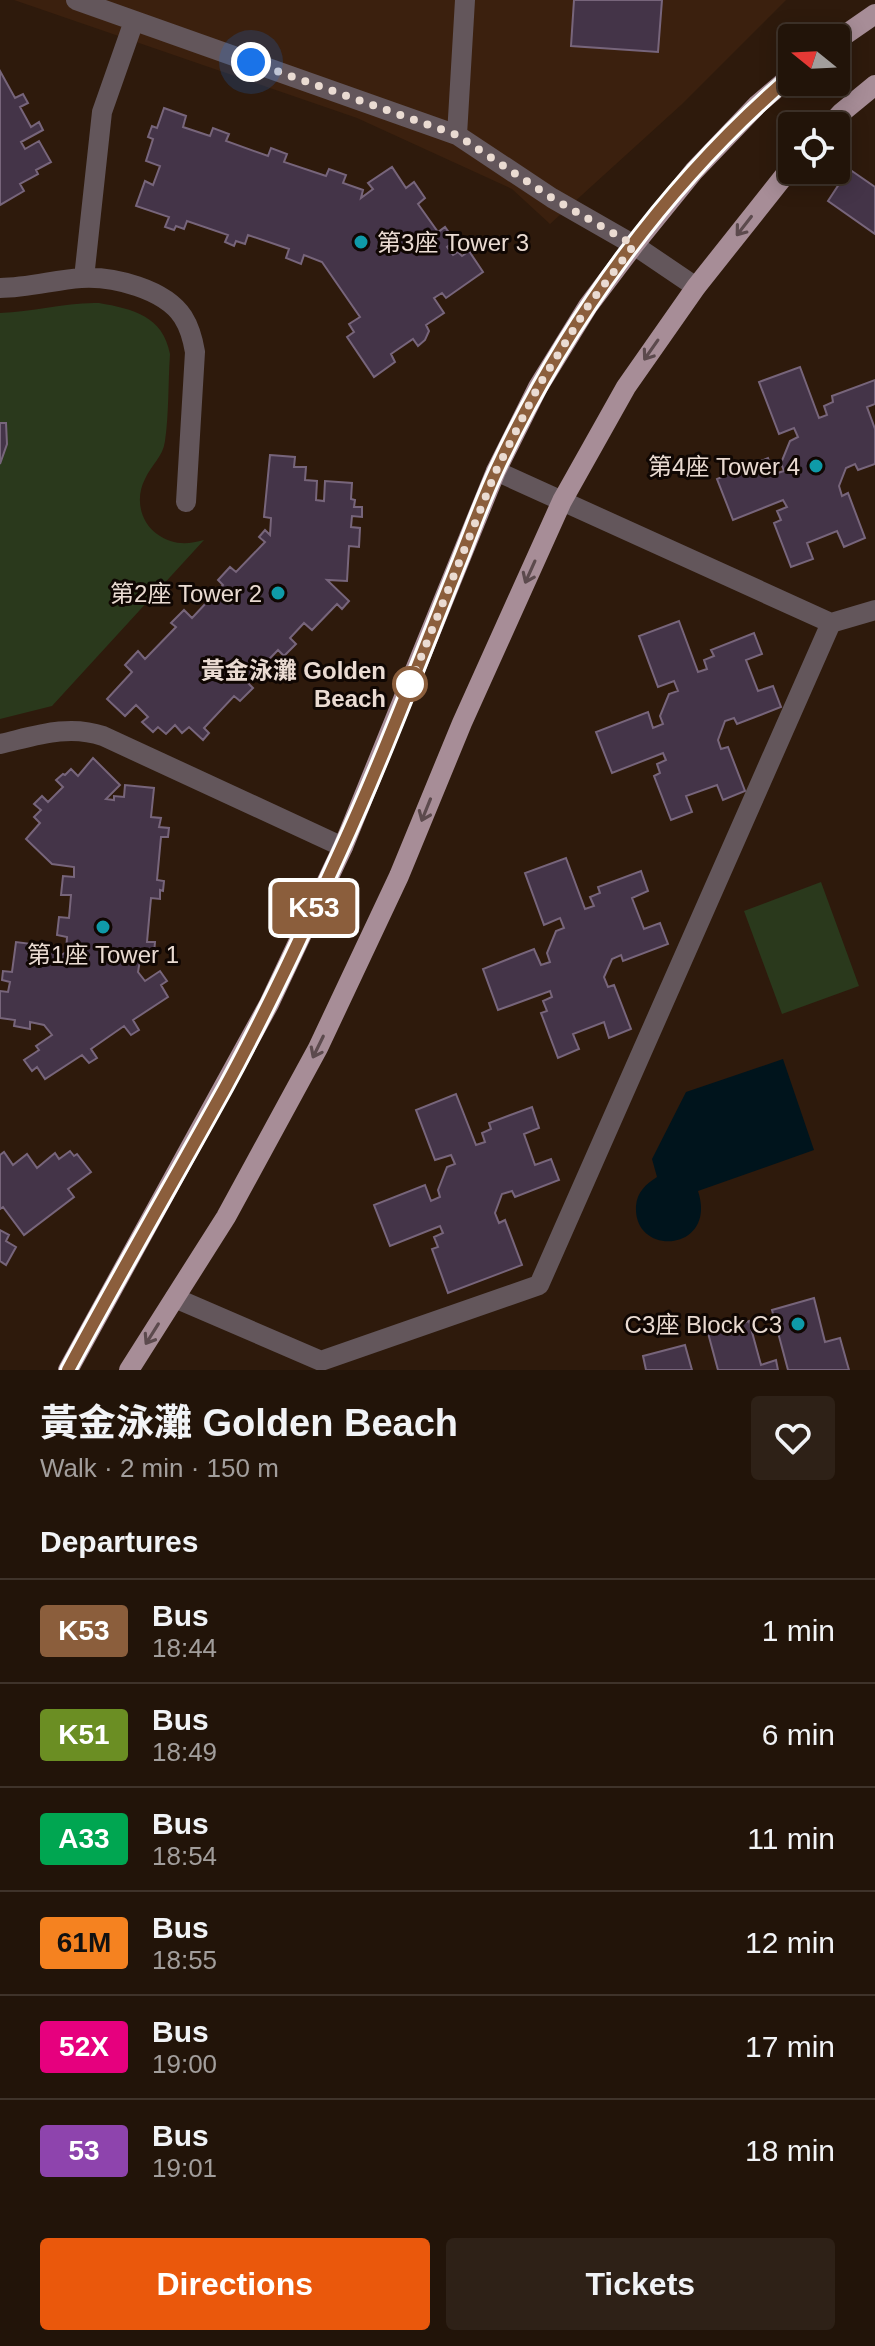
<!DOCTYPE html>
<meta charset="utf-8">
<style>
:root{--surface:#221409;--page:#2e2117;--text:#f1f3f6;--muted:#a29e9c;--line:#3f332a;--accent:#ea580c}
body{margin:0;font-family:Helvetica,"Noto Sans TC",sans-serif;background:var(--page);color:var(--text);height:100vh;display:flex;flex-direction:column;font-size:30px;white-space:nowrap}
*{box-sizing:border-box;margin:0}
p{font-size:26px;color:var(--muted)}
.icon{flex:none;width:44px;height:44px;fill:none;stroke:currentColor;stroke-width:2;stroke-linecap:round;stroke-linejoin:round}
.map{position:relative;height:1370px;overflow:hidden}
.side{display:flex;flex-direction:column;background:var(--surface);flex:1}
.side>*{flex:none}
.badge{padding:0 16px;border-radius:6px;font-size:28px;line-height:52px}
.needle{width:52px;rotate:288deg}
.tools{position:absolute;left:778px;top:24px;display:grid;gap:16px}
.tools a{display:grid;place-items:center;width:72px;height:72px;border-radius:8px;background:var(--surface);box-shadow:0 4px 20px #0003,0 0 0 2px var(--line);font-size:40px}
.you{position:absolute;width:40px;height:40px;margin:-20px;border:6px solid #fff;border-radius:50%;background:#1a73e8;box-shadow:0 0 0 12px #1a73e833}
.map>.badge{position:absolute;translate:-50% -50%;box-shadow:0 0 0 4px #fff}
h2{padding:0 40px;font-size:30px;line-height:72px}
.round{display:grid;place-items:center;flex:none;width:84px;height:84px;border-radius:8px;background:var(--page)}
.headline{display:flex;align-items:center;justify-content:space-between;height:136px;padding:0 40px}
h1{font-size:38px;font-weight:700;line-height:60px}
.button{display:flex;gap:16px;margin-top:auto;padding:16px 40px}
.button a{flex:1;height:92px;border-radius:8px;background:var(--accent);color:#fff;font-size:32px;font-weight:700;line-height:92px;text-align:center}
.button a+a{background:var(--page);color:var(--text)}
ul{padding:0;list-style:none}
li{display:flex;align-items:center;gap:24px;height:104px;padding:0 40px;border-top:2px solid var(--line)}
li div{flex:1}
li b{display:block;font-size:30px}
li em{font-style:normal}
li .badge{min-width:88px;font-weight:700;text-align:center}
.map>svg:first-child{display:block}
.built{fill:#3b200e}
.green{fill:#2a391c}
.water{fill:#00141c}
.building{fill:#443448;stroke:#77657b;stroke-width:2}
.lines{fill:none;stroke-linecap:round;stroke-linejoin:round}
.lane{stroke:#63565b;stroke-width:20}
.primary{stroke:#a78d97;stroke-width:20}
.oneway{stroke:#5c4a4d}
.line-casing{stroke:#fff;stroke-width:18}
.line{stroke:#8b5e3c;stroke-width:12}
.walk{stroke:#eadbd2;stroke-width:8;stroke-dasharray:0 14.4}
.culture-dot{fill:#0f9aa8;stroke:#100703;stroke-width:3}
.stop-dot{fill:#fff;stroke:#8b5e3c;stroke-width:4}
.labels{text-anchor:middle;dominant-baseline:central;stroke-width:6;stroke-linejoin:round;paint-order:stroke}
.poi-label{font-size:24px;fill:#eadbd2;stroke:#100703;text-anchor:end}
.stop-label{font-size:24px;font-weight:bold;fill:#eadbd2;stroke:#100703;text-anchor:end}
</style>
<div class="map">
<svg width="875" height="1370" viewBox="0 0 875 1370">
<rect width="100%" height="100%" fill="#2e1a0c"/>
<path class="built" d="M 14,0 L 786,0 L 681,105 L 550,224 L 512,189 L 357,118 Z"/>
<path class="green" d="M 99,303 C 133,309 163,316 170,354 C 168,383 169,413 165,441 C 163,457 151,465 145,479 C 135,498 140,522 157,534 C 172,545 187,545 204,540 L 52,706 L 0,719 L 0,313 C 33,312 66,302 99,303 Z
M 821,882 L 859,986 L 782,1014 L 744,911 Z"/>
<path class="water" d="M 783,1059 L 814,1150 L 698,1191 C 718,1252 633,1258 636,1206 C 637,1192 646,1184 657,1177 L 652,1159 L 686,1092 Z"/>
<path class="building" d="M 574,0 L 662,0 L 658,52 L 571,46 Z
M 0,71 L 15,98 L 23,94 L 28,103 L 20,107 L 31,127 L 39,122 L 43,130 L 21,142 L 25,149 L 39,141 L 51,162 L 36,170 L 38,174 L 20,184 L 24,191 L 0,205 Z
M 164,108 L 186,116 L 183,127 L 210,136 L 213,128 L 229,134 L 226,141 L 268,156 L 271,148 L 287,154 L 284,162 L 326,176 L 329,169 L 346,175 L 343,183 L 363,190 L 361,198 L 373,189 L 368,183 L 392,167 L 406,188 L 414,182 L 425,198 L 418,204 L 438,232 L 445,227 L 455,241 L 447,247 L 453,255 L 458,252 L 462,256 L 469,251 L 483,272 L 446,298 L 442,293 L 434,298 L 444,313 L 426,325 L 429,331 L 425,340 L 418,346 L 413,339 L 391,354 L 395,362 L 374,377 L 347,337 L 354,332 L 349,324 L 360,317 L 322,262 L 304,255 L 301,264 L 286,258 L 289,249 L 248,235 L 245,244 L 236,241 L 234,246 L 225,242 L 228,235 L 187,221 L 184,229 L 176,226 L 174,230 L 165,227 L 169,217 L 136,206 L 145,181 L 153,185 L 160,166 L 146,161 L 153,139 L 148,137 L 152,126 L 157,128 Z
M 849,169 L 875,187 L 875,234 L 828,201 Z
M 800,367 L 819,418 L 827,415 L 824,406 L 833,402 L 832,396 L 875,380 L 875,404 L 867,407 L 875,429 L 875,464 L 858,470 L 855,464 L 846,468 L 839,486 L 842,496 L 848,493 L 865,538 L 844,547 L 837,531 L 807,543 L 813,559 L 791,567 L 774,523 L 781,520 L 777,511 L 787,507 L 783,500 L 733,520 L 717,479 L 768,458 L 774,474 L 784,471 L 781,463 L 790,441 L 798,437 L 794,428 L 779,434 L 759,382 Z
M 0,423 L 6,423 L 7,444 L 0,464 Z
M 270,455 L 295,457 L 294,467 L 306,467 L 305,480 L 317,481 L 316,500 L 324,501 L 325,481 L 352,483 L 351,499 L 355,500 L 354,507 L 362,507 L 362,517 L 352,516 L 351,527 L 360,528 L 359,547 L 349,546 L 347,581 L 327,580 L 349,601 L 342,609 L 337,604 L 312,630 L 304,623 L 290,638 L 296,644 L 284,656 L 278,650 L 247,682 L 253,688 L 240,701 L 234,696 L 204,728 L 209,733 L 203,740 L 189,727 L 182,733 L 175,725 L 166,734 L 158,727 L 153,732 L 142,722 L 148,717 L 136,705 L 125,716 L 107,699 L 132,672 L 125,665 L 138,651 L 145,659 L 176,627 L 171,623 L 184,610 L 192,618 L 223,585 L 218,580 L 230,567 L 236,572 L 265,542 L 259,537 L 265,530 L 270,535 L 271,518 L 264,517 Z
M 679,621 L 698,672 L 707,669 L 704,660 L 714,656 L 711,650 L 754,633 L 762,654 L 746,660 L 758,691 L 773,686 L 781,707 L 737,724 L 734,718 L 725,721 L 718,740 L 721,749 L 728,747 L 745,791 L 723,800 L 717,785 L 686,796 L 692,812 L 671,820 L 654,776 L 660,773 L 657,764 L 666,760 L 663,753 L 612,773 L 596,732 L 648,712 L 653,728 L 663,724 L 660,716 L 669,694 L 678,691 L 674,681 L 658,687 L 639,636 Z
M 93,758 L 120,785 L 106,799 L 114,800 L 114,796 L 124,797 L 125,785 L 154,788 L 151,817 L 161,818 L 159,827 L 169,828 L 168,837 L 161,837 L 157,880 L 164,881 L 163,891 L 160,890 L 160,899 L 151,898 L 147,942 L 155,942 L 154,953 L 151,952 L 150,961 L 140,960 L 138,972 L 145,981 L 160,971 L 167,981 L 161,985 L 168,997 L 133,1020 L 139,1030 L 131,1035 L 124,1026 L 91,1049 L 97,1058 L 89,1063 L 82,1055 L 45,1079 L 37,1067 L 32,1071 L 24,1060 L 39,1050 L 36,1046 L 52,1035 L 44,1025 L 30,1022 L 30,1029 L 14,1026 L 15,1020 L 0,1018 L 0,991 L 8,992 L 10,982 L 2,980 L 3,971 L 12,972 L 16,942 L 40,945 L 37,960 L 50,962 L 45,955 L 53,950 L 58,957 L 66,952 L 67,937 L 57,935 L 59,917 L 69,918 L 71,895 L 61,895 L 63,876 L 74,877 L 74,867 L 52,864 L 26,839 L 40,823 L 34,817 L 41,810 L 34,804 L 42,796 L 48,802 L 63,787 L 56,780 L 63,774 L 65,775 L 71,769 L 78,776 Z
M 566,858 L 585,909 L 594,906 L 590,897 L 600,893 L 598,887 L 641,871 L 648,891 L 632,898 L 644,929 L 660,923 L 668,944 L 623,961 L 621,955 L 612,959 L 604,977 L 608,987 L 614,985 L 631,1029 L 609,1038 L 604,1022 L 573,1034 L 579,1049 L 558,1058 L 541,1013 L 547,1011 L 543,1001 L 552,997 L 550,991 L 498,1010 L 483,969 L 534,949 L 541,965 L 550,962 L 547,953 L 556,931 L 564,928 L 560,918 L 544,925 L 525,873 Z
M 456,1094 L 476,1145 L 485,1142 L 482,1133 L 491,1129 L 489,1123 L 532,1107 L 539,1128 L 524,1134 L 535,1165 L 551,1159 L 559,1180 L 515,1197 L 512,1191 L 502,1194 L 495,1213 L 499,1223 L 505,1220 L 522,1265 L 448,1293 L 432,1249 L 438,1247 L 434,1237 L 443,1233 L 440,1226 L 390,1246 L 374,1205 L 425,1185 L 431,1201 L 440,1197 L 438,1190 L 447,1167 L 455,1164 L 451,1155 L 435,1160 L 416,1110 Z
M 70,1151 L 74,1156 L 77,1154 L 91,1172 L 68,1189 L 74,1197 L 24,1235 L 3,1207 L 0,1209 L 0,1155 L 4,1152 L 13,1165 L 27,1154 L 37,1168 L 55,1153 L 59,1159 Z
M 0,1230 L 9,1235 L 6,1241 L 16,1247 L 6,1265 L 0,1261 Z
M 814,1298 L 825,1342 L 840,1338 L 849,1370 L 788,1370 L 772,1310 Z
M 749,1321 L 761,1365 L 776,1360 L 778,1370 L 718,1370 L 708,1333 Z
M 685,1345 L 692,1370 L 646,1370 L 643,1356 Z"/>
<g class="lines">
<path class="lane" d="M 76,0 L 457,135 L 552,198 L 634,245 L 696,287
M 457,135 L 465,0
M 84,278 L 102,112 L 134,21
M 0,288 C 28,288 54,280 81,278 C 113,276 165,289 183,317 C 190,328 193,340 195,352 L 186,502
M 496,471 L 831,623 L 875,610
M 0,744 C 35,736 68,724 103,736 L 343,847
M 175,1298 L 321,1361 L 539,1285 L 831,623"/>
<path class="primary" d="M 836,41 L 875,14
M 829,126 L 841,113 L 875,85
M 68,1370 L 269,1004 L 343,847 L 496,471 L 538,387 L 588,306 L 634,245 L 694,171 L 758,104 L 792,75
M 129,1370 L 226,1217 L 318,1048 L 399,876 L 462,723 L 562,501 L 626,387 L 696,287 L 792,166"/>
</g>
<defs><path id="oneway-shaft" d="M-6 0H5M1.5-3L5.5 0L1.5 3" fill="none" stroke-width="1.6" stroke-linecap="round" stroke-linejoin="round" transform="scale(2)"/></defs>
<g class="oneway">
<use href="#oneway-shaft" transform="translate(744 226) rotate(128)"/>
<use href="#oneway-shaft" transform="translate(651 350) rotate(125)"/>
<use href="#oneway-shaft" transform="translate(530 572) rotate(114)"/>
<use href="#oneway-shaft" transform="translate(426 810) rotate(112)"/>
<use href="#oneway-shaft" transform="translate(318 1047) rotate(116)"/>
<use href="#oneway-shaft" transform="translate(152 1334) rotate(122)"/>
</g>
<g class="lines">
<defs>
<path id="line" d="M 68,1370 C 119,1275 173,1182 225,1088 C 267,1011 304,931 340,852 C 384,756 421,657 460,560 C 472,530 483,499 497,469 C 566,321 667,182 792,75"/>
</defs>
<use href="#line" class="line-casing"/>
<use href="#line" class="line"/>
<path class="walk" d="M 251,62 L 457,135 L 552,198 L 634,245 L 588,306 L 538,387 L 496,471 L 409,687 L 410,684"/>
</g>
<g class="culture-dot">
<circle cx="361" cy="242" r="8"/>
<circle cx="816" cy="466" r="8"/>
<circle cx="278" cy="593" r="8"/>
<circle cx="103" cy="927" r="8"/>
<circle cx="798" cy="1324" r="8"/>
</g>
<circle class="stop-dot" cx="410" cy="684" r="16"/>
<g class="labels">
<g class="poi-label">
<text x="377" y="242" text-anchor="start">第3座 Tower 3</text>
<text x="800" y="466">第4座 Tower 4</text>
<text x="262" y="593">第2座 Tower 2</text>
<text x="103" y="954" text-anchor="middle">第1座 Tower 1</text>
<text x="782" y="1324">C3座 Block C3</text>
</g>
<g class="stop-label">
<text x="386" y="670">黃金泳灘 Golden<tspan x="386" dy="28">Beach</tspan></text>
</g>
</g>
</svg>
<div class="tools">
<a><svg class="needle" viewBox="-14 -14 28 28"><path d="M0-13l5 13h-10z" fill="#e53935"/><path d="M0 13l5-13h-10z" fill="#a29e9c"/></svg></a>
<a><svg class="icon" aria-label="locate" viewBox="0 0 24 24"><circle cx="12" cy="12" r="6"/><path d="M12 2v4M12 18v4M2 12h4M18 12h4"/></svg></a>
</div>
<div class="you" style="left:251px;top:62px"></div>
<b class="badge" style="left:314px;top:908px;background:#8b5e3c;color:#fff">K53</b>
</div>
<section class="side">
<div class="headline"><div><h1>黃金泳灘 Golden Beach</h1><p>Walk · 2 min · 150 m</p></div><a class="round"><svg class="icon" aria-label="heart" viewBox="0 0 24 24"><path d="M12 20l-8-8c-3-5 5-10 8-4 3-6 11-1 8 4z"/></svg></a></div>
<h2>Departures</h2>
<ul>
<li><span class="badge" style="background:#8b5e3c;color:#fff">K53</span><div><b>Bus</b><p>18:44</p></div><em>1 min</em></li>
<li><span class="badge" style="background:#6b8e23;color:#fff">K51</span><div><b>Bus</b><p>18:49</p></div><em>6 min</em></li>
<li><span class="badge" style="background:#00a651;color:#fff">A33</span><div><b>Bus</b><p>18:54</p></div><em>11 min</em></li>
<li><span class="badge" style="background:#f58220;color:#111">61M</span><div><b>Bus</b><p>18:55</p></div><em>12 min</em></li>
<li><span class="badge" style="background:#e6007e;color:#fff">52X</span><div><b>Bus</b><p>19:00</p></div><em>17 min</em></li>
<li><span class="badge" style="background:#8e44ad;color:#fff">53</span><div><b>Bus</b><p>19:01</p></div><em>18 min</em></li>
</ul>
<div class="button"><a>Directions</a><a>Tickets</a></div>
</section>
